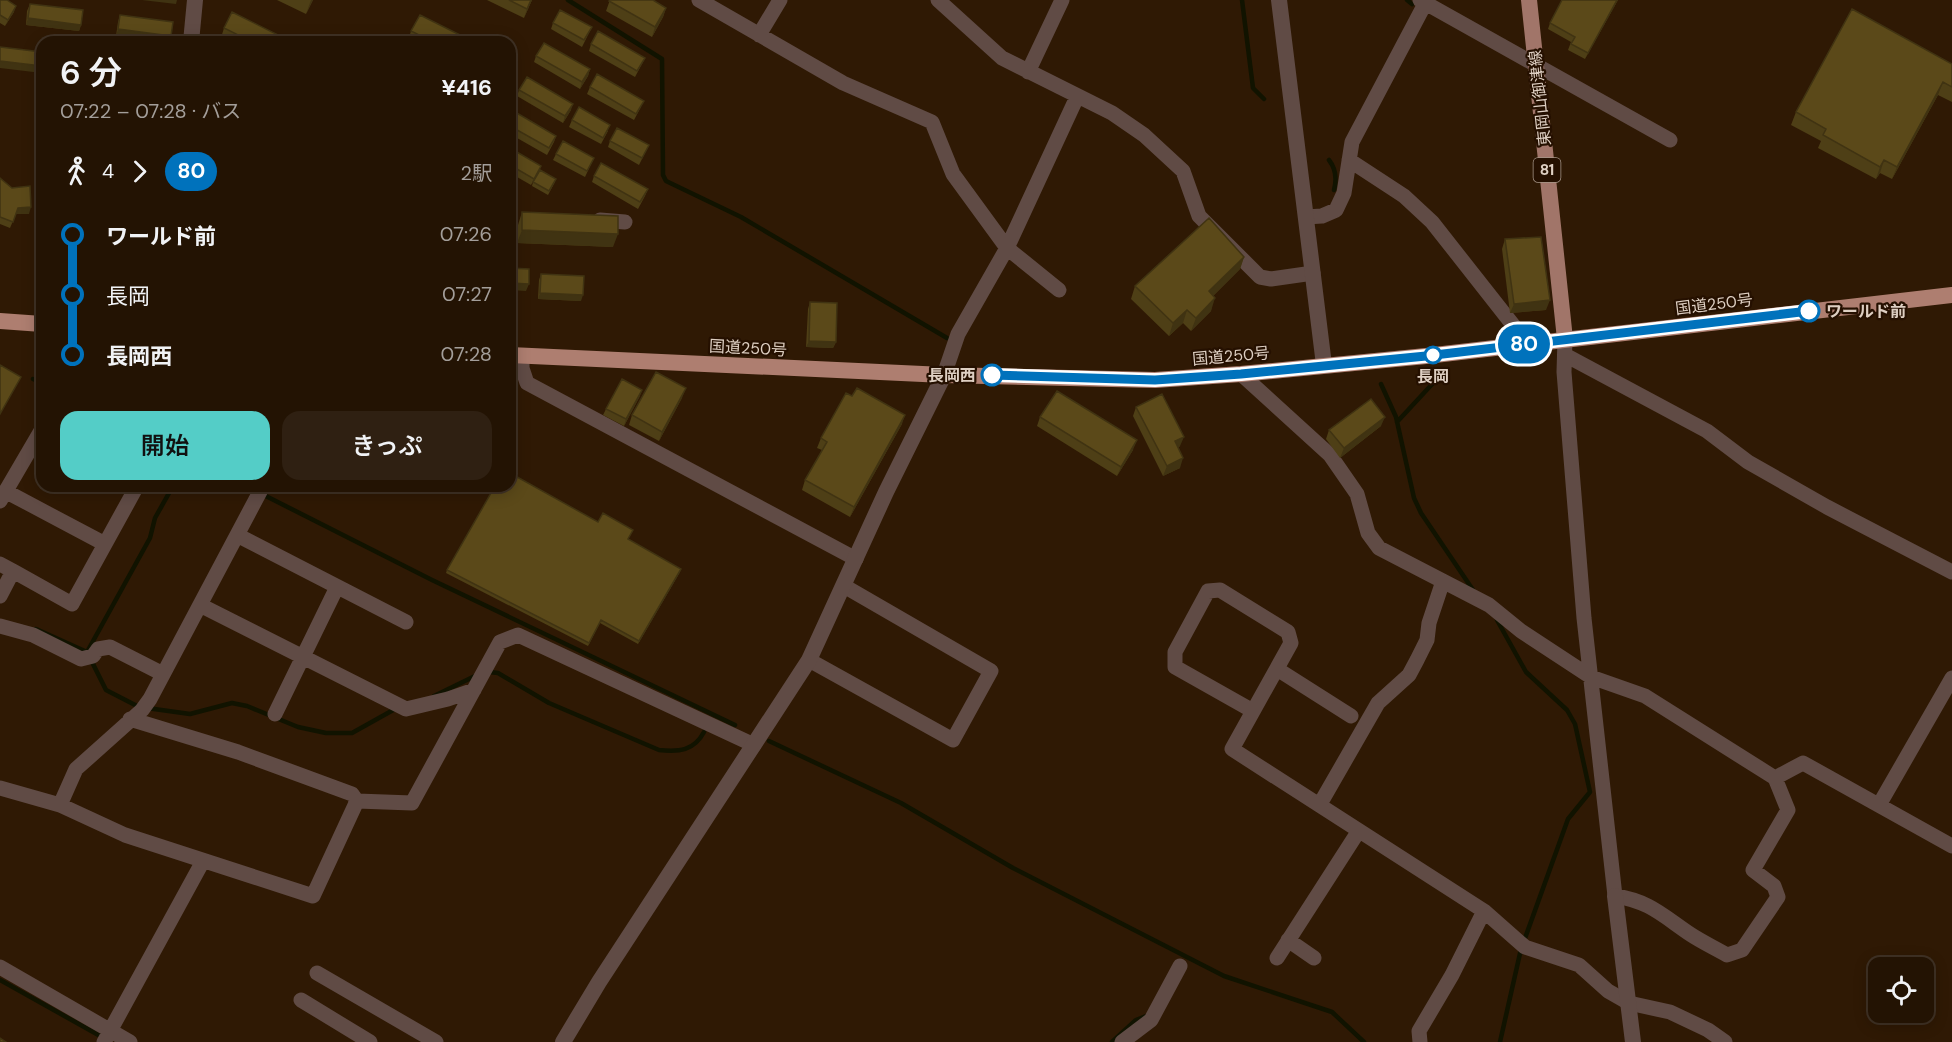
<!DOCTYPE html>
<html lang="ja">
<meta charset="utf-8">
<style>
:root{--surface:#231303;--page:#2f2012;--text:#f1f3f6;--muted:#a39e9a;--line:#403225;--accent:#54cdc7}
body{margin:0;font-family:"DM Sans","Noto Sans JP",sans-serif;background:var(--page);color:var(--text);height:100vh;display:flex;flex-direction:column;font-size:22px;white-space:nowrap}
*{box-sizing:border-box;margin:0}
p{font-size:20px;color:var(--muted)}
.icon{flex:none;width:33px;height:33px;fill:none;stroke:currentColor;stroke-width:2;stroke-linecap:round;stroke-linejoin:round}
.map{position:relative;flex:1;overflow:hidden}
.side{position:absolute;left:36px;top:36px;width:480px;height:456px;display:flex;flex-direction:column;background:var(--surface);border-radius:18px;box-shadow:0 3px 15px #0003,0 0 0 2px var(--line)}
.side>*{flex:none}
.badge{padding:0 12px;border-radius:20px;font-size:21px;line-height:39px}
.buttons{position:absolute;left:1868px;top:957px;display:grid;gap:12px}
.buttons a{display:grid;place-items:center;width:66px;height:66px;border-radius:12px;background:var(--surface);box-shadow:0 3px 15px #0003,0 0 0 2px var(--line);font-size:30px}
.map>.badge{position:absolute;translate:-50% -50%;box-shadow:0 0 0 3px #fff}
.legs{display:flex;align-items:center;gap:9px;height:66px;padding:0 24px;font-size:20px}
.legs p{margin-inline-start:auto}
.headline{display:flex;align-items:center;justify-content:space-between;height:102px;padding:0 24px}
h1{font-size:33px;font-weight:600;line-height:45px}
.button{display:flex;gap:12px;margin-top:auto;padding:12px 24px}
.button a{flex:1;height:69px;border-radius:18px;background:var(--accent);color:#111;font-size:24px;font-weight:600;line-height:69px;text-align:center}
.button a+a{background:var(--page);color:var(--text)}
ul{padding:0 24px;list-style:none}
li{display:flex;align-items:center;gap:21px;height:60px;font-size:22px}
li i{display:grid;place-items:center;width:9px;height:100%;margin:0 8px;background:currentColor}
li i::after{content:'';width:15px;height:15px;margin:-8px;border:4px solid;border-radius:50%;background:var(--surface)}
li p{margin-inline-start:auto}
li:first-child i{background:linear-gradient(#0000 50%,currentColor 0)}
li:last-child i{background:linear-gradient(currentColor 50%,#0000 0)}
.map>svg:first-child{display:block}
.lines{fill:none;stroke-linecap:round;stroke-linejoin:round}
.stream{stroke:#111300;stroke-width:4.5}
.minor{stroke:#604b45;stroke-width:15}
.tertiary{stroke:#604b45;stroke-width:16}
.primary{stroke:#a17569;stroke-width:16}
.trunk{stroke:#ae7e70;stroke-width:16}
.wall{fill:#4e3f16}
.shaded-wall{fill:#403312}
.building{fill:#5b4919;stroke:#403312;stroke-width:1.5}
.line-1-casing{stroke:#fff;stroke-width:14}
.line-1{stroke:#0072bc;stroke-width:9}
.stop-1-dot{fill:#fff;stroke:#0072bc;stroke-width:3}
.labels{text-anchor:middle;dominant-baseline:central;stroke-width:4.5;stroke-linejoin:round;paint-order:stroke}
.shield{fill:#251000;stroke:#a69688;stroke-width:1.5}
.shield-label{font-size:15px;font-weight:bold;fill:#decfc2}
.street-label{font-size:16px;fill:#decfc2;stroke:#251000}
.stop-label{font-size:16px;font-weight:bold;fill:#decfc2;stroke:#251000;text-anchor:start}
</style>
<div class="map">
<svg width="1952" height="1042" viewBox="0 0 1952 1042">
<rect width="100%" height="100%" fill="#2f1904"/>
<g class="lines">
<path class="stream" d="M 568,0 L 662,59 L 663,175 L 666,181 L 741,217 L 947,338
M 1242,0 L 1253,88 L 1264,99
M 1407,0 L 1412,4
M 1329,160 C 1336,169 1337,179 1334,190
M 33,379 L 42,383
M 1381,384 L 1396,417 L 1414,498 L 1421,513 L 1473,590
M 1397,422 L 1435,381
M 246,486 L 432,580 L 735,725
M 1497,620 L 1526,672 L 1567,710 L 1575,724 L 1590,792 L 1568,819 L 1524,941
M 36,629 L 87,652 L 106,690 L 139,707
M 87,652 L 150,538 L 155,518 L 173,486
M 489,672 L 498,673 L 549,703 L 659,750 C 679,752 694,751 704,732
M 434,696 L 475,676
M 147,708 L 190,714 L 232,703 L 247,706 L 298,727 L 326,733 L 352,733 L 395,709
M 769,741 L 901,803 L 1013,868 L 1224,976 L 1332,1012 L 1364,1042
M 0,980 L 102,1037
M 1112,1042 L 1136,1020 L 1146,1016
M 1500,1042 L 1521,949"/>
<path class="minor" d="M 699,0 L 843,83 L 932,122 L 953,174 L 1007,248 L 1059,290
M 938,0 L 1002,58 L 1112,113 L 1144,135 L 1183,171 L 1199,216 L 1260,277 L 1271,279 L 1313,273
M 1420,0 L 1670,140
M 759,35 L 780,0
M 1028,72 L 1062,0
M 1349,160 L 1404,196 L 1432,222 L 1528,344
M 1306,217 L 1322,216 L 1336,210 L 1344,193 L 1352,142 L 1427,0
M 600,220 L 625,222
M 1565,339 L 1564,372 L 1584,618 L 1615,896 C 1649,901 1662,915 1690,934 C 1702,942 1715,948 1727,955 L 1742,950 L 1778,897 L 1774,886 L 1753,870 L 1788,810 L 1775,778
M 522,356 L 522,368 L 527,383 L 856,559
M 1567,356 L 1707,431 L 1748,462 L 1827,507 L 1952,572
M 1241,374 L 1330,455 L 1357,494 L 1368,533 L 1379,548 L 1489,605 L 1521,631 L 1591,677 L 1645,696 L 1775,778 L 1803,763 L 1952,846
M 944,375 L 958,334 L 1007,248 L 1077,97
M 5,491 L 105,544
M 0,501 L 42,429
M 237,535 L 406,622
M 0,564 L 13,571 L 0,596
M 13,571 L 72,604 L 137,486
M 200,605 L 406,709 L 448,699 L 474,690
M 0,626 L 33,635 L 81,659 L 93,656 L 98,649 L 110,647 L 163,674
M 809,660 L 953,740 L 991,671 L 844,586
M 1277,669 L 1351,716
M 1253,711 L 1175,667 L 1175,652 L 1208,591 L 1220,590 L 1288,632 L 1291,643 L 1232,749 L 1484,911 L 1525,947 L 1579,965 L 1608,991 L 1629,1003 L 1670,1012 L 1708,1030 L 1725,1042
M 275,714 L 337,587
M 130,719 L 238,752 L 352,794 L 357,801
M 0,788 L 60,805 L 125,835 L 313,896 L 357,801 L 412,803 L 500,642 L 518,635 L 754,745
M 1320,804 L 1378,703 L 1409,675 L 1417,660 L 1427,640 L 1429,623 L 1443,581
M 60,805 L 76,769 L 142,710 L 150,699 L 263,486
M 1879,805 L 1952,678
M 1288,940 L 1314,958
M 1277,958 L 1358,832
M 0,967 L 130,1042
M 317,973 L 436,1042
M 301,1000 L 370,1042
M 104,1042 L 203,861
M 1122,1042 L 1151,1020 L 1180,966
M 1420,1042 L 1419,1031 L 1452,975 L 1484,911"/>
<path class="tertiary" d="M 1279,0 L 1324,365
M 191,42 L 195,0
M 1615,896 L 1633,1042
M 563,1042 L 599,982 L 809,660 L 886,492 L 944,375"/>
<path class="primary" d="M 1529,0 L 1565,339"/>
<path class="trunk" d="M 0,321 L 42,324
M 510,355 L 944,375 L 1155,380 L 1241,374 L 1426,356 L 1952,295"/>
</g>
<path class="wall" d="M 0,0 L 14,12 L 5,26 L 0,23 Z
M 277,0 L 313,0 L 306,14 Z
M 487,0 L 532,0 L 524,18 Z
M 610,0 L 666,8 L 663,17 L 652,37 L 606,11 Z
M 1562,0 L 1618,0 L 1585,59 L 1568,50 L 1571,42 L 1548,29 L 1550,23 Z
M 30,4 L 81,25 L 79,31 L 26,25 L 27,11 Z
M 120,15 L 169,42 L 116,36 L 118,22 Z
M 553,23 L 592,27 L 582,47 L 551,29 Z
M 224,28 L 292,42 L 222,42 L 220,41 Z
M 411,31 L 474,42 L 411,42 L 408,41 Z
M 591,44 L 645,58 L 642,64 L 635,77 L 589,51 Z
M 536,56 L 590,69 L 588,76 L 580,89 L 534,62 Z
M 1952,64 L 1952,102 L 1938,95 L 1892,179 L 1880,173 L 1876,179 L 1818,148 L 1821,141 L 1791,125 L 1796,112 Z
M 590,87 L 641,107 L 634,120 L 587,94 Z
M 519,90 L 571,110 L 563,123 L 517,96 Z
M 510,109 L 556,136 L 554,142 L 547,155 L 510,134 Z
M 572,120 L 608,131 L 601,144 L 569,127 Z
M 610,141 L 649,145 L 639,165 L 608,147 Z
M 510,148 L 541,166 L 538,172 L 531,185 L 510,173 Z
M 556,154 L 594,158 L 585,177 L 553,160 Z
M 594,176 L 648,189 L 645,196 L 638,209 L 592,182 Z
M 0,178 L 12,188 L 29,214 L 16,214 L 10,228 L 0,224 Z
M 533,182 L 555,182 L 548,195 L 532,186 Z
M 522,212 L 613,247 L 517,243 L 518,225 Z
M 1505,239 L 1546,310 L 1510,313 L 1502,249 Z
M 1244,257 L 1240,269 L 1213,296 L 1211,311 L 1191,331 L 1183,323 L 1169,336 L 1131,299 L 1135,286 Z
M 541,274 L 581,301 L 538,299 L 539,280 Z
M 810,302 L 836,342 L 833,348 L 806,347 L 808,309 Z
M 640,396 L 624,426 L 603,415 L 606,409 Z
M 682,398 L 659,441 L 629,425 L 632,415 Z
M 1136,407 L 1180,446 L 1178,448 L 1180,468 L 1163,476 L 1133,416 Z
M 1040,417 L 1133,450 L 1117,476 L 1037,426 Z
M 902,424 L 850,517 L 802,490 L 805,480 L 822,450 L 817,448 L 821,438 Z
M 1381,426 L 1340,458 L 1326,439 L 1329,430 Z
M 598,522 L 633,530 L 628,539 L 680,572 L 638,644 L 600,623 L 588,646 L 446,573 L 447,570 Z"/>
<path class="shaded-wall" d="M 142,0 L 177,0 L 176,4 Z
M 311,0 L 313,0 L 306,14 Z
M 531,0 L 532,0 L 524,18 L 527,9 Z
M 1617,0 L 1618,0 L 1585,59 L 1588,53 Z
M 16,6 L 14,12 L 5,26 L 8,20 Z
M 666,8 L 663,17 L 652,37 L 655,27 Z
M 28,18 L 81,25 L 79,31 L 26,25 Z
M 118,29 L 171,36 L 169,42 L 116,36 Z
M 0,61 L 42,66 L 42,73 L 0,68 Z
M 590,69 L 588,76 L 580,89 L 582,82 Z
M 1943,82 L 1938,95 L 1892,179 L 1897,167 Z
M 573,104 L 571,110 L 563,123 L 565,116 Z
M 1884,160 L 1880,173 L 1876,179 L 1880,167 Z
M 31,207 L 29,214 L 16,214 L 18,208 Z
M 510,229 L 516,229 L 511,242 L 510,242 Z
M 522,230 L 618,234 L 613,247 L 517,243 Z
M 1244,257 L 1240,269 L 1205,304 L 1209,291 Z
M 510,283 L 529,284 L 526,291 L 510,290 Z
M 540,293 L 583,295 L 581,301 L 538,299 Z
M 1215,298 L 1211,311 L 1191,331 L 1196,318 Z
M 1550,300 L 1546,310 L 1510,313 L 1514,304 Z
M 1187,310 L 1183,323 L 1169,336 L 1173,323 Z
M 809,341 L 836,342 L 833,348 L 806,347 Z
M 686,388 L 682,398 L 659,441 L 662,432 Z
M 642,390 L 640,396 L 624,426 L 626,419 Z
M 905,415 L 902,424 L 850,517 L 854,507 Z
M 1385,417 L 1381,426 L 1340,458 L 1344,448 Z
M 1184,437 L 1180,446 L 1171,451 L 1175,441 Z
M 1137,440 L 1133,450 L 1117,476 L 1121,467 Z
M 1183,458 L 1180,468 L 1163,476 L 1167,466 Z
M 681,569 L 680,572 L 638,644 L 639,641 Z"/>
<path class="building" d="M 0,0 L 7,0 L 16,6 L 8,20 L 0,15 Z
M 509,0 L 531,0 L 527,9 Z
M 610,0 L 653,0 L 666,8 L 655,27 L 609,1 Z
M 1562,0 L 1617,0 L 1588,53 L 1571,44 L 1575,37 L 1550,23 Z
M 30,4 L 83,10 L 81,25 L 28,18 Z
M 1852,9 L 1952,64 L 1952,87 L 1943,82 L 1897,167 L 1884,160 L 1880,167 L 1823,135 L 1826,129 L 1796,112 Z
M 560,10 L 592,27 L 584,40 L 553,23 Z
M 232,12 L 292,42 L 252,42 L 224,28 Z
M 120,15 L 173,22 L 171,36 L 118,29 Z
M 420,15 L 474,42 L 433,42 L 411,31 Z
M 598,31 L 645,58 L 637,71 L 591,44 Z
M 544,43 L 590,69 L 582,82 L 536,56 Z
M 0,47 L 42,52 L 42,66 L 0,61 Z
M 597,74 L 644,101 L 636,114 L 590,87 Z
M 527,77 L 573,104 L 565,116 L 519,90 Z
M 579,107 L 610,125 L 603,138 L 572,120 Z
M 510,109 L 556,136 L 549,148 L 510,126 Z
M 617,128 L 649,145 L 642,158 L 610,141 Z
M 563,141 L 594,158 L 587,171 L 556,154 Z
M 510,148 L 541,166 L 534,179 L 510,165 Z
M 601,163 L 648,189 L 640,202 L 594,176 Z
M 540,170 L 556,179 L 549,191 L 533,182 Z
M 0,178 L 12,188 L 30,186 L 31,207 L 18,208 L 13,222 L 0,217 Z
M 510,211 L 516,211 L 516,229 L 510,229 Z
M 522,212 L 618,216 L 618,234 L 522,230 Z
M 1209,218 L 1244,257 L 1209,291 L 1215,298 L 1196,318 L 1187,310 L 1173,323 L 1135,286 Z
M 1541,237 L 1550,300 L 1514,304 L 1505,239 Z
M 510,268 L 529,269 L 529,284 L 510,283 Z
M 541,274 L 584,276 L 583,295 L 540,293 Z
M 810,302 L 837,303 L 836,342 L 809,341 Z
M 0,365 L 21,377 L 0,414 Z
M 656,372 L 686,388 L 662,432 L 632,415 Z
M 622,379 L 642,390 L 626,419 L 606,409 Z
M 857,388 L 905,415 L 854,507 L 805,480 L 827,442 L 821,438 L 846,393 L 852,396 Z
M 1057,391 L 1137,440 L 1121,467 L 1040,417 Z
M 1162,394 L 1184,437 L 1175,441 L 1183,458 L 1167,466 L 1136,407 Z
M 1371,399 L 1385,417 L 1344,448 L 1329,430 Z
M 510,473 L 598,522 L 603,513 L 633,530 L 628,539 L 681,569 L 639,641 L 601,620 L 589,643 L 447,570 L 495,486 L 510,486 Z
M 0,1038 L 6,1042 L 0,1042 Z"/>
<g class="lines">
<defs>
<path id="line-1" d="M 992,375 L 1155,380 L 1241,374 L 1426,356 L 1809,311"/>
</defs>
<use href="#line-1" class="line-1-casing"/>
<use href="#line-1" class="line-1"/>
</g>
<g class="stop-1-dot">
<circle cx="1809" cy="311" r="10"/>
<circle cx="1433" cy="355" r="8"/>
<circle cx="992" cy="375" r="10"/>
</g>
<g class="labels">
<rect class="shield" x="1533.5" y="158" width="27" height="24" rx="4.5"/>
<g class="shield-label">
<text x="1547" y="170">81</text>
</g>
<g class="street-label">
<text transform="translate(1540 98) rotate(-96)">東岡山御津線</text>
<text transform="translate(1714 304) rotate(-7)">国道250号</text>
<text transform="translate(748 348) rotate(3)">国道250号</text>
<text transform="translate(1231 356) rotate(-5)">国道250号</text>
</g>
<g class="stop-label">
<text x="1826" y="311">ワールド前</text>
<text x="976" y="375" text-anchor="end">長岡西</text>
<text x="1433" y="376" text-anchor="middle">長岡</text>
</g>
</g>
</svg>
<div class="buttons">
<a><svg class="icon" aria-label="locate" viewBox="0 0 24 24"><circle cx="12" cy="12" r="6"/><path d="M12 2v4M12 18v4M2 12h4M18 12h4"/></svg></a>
</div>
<b class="badge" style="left:1524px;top:344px;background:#0072bc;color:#fff">80</b>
<section class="side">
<div class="headline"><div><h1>6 分</h1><p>07:22 – 07:28 · バス</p></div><b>¥416</b></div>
<div class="legs"><svg class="icon" aria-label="walk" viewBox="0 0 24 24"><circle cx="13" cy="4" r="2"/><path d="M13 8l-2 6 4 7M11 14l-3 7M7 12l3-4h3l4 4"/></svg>4<svg class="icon" aria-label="forward" viewBox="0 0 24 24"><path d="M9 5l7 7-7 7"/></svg><b class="badge" style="background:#0072bc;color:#fff">80</b><p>2駅</p></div>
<ul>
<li><i style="color:#0072bc"></i><b>ワールド前</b><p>07:26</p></li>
<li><i style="color:#0072bc"></i><span>長岡</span><p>07:27</p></li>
<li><i style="color:#0072bc"></i><b>長岡西</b><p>07:28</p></li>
</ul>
<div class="button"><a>開始</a><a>きっぷ</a></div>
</section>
</div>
